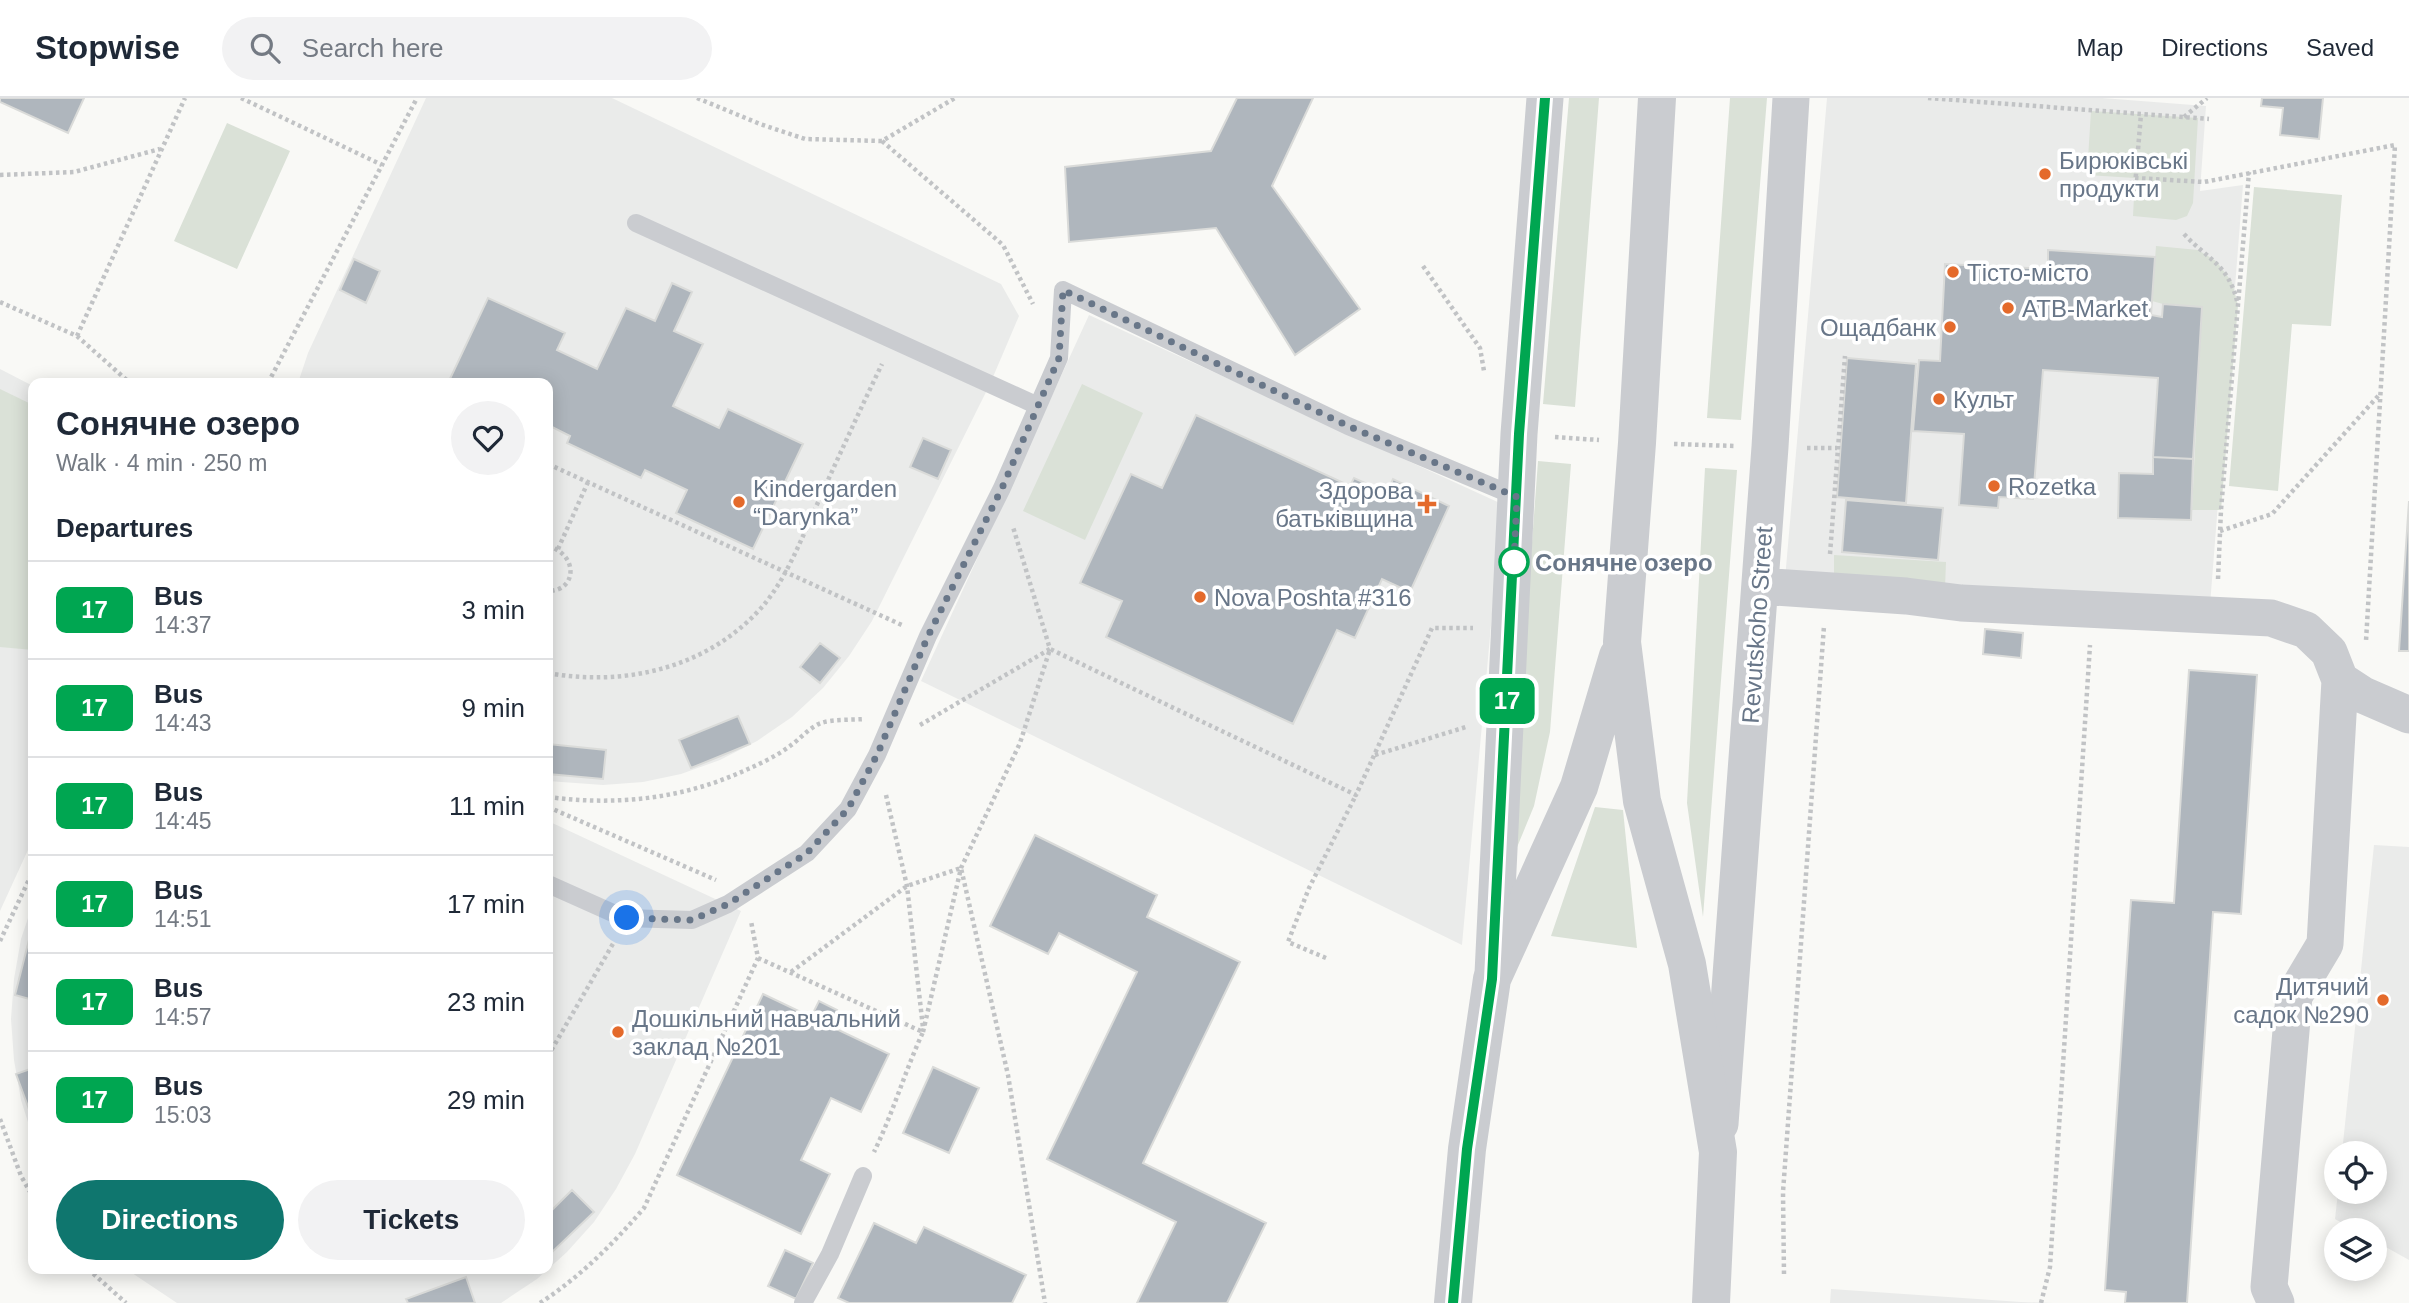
<!DOCTYPE html>
<meta charset="utf-8">
<style>
:root{--surface:#fff;--page:#f2f2f3;--text:#1f2937;--muted:#747a83;--line:#e0e1e3;--accent:#0f766e}
body{margin:0;font-family:Arial,sans-serif;background:var(--page);color:var(--text);height:100vh;display:flex;flex-direction:column;font-size:26px;white-space:nowrap}
*{box-sizing:border-box;margin:0}
p{font-size:23px;color:var(--muted)}
.icon{flex:none;width:38px;height:38px;fill:none;stroke:currentColor;stroke-width:2;stroke-linecap:round;stroke-linejoin:round}
.map{position:relative;flex:1;overflow:hidden}
.sheet{position:absolute;left:28px;top:280px;width:525px;height:896px;display:flex;flex-direction:column;background:var(--surface);border-radius:14px;box-shadow:0 4px 18px #0003}
.sheet>*{flex:none}
.badge{padding:0 14px;border-radius:10px;font-size:24px;line-height:46px}
.fabs{position:absolute;left:2324px;top:1043px;display:grid;gap:14px}
.fabs a{display:grid;place-items:center;width:63px;height:63px;border-radius:50%;background:var(--surface);box-shadow:0 4px 18px #0003;font-size:35px}
.you{position:absolute;width:35px;height:35px;margin:-18px;border:5px solid #fff;border-radius:50%;background:#1a73e8;box-shadow:0 0 0 10px #1a73e833}
.map>.badge{position:absolute;translate:-50% -50%;box-shadow:0 0 0 4px #fff}
h2{padding:0 28px;font-size:26px;line-height:63px}
.round{display:grid;place-items:center;flex:none;width:74px;height:74px;border-radius:37px;background:var(--page)}
.headline{display:flex;align-items:center;justify-content:space-between;height:119px;padding:0 28px}
h1{font-size:33px;font-weight:800;line-height:52px}
.action{display:flex;gap:14px;margin-top:auto;padding:14px 28px}
.action a{flex:1;height:80px;border-radius:42px;background:var(--accent);color:#fff;font-size:28px;font-weight:800;line-height:80px;text-align:center}
.action a+a{background:var(--page);color:var(--text)}
ul{padding:0;list-style:none}
li{display:flex;align-items:center;gap:21px;height:98px;padding:0 28px;border-top:2px solid var(--line)}
li div{flex:1}
li b{display:block;font-size:26px}
li em{font-style:normal}
li .badge{min-width:77px;font-weight:700;text-align:center}
header{display:flex;align-items:center;gap:42px;box-sizing:border-box;height:98px;padding:0 35px;background:var(--surface);border-bottom:2px solid var(--line)}
header strong{font-size:33px}
nav{display:flex;gap:38px;margin-inline-start:auto;font-size:24px}
.search{width:490px;height:63px;background:var(--page);display:flex;align-items:center;gap:18px;box-sizing:border-box;padding:0 24px;border-radius:38px;color:var(--muted);font-size:26px}
.map>svg:first-child{display:block}
.built{fill:#eaebea}
.green{fill:#dae1d7}
.building{fill:#afb6bd;stroke:#dadbd9;stroke-width:2}
.lines{fill:none;stroke-linecap:round;stroke-linejoin:round}
.path{stroke:#c1c3c5;stroke-width:4.5;stroke-dasharray:3.5 3.5;stroke-linecap:butt}
.service{stroke:#caccd0;stroke-width:18}
.minor{stroke:#caccd0;stroke-width:37}
.tertiary{stroke:#caccd0;stroke-width:38}
.line-casing{stroke:#fff;stroke-width:16}
.line{stroke:#00a651;stroke-width:10}
.walk{stroke:#687688;stroke-width:7;stroke-dasharray:0 12.6}
.poi-dot{fill:#e46a2b;stroke:#fff;stroke-width:2.5}
.stop-dot{fill:#fff;stroke:#00a651;stroke-width:3.5}
.labels{text-anchor:middle;dominant-baseline:central;stroke-width:7;stroke-linejoin:round;paint-order:stroke}
.poi-label{font-size:24px;fill:#687688;stroke:#fff;text-anchor:start}
.stop-label{font-size:24px;font-weight:bold;fill:#687688;stroke:#fff;text-anchor:start}
.street-label{font-size:24px;fill:#687688;stroke:#fff}
</style>
<header>
<strong>Stopwise</strong>
<div class="search"><svg class="icon" aria-label="search" viewBox="0 0 24 24"><circle cx="10" cy="10" r="6"/><path d="M15 15l6 6"/></svg>Search here</div>
<nav><a>Map</a><a>Directions</a><a>Saved</a></nav>
</header>
<div class="map">
<svg width="2409" height="1205" viewBox="0 0 2409 1205">
<rect width="100%" height="100%" fill="#f9f9f6"/>
<path class="built" d="M 426,0 L 612,0 L 1001,186 L 1019,218 L 990,286 L 872,523 L 849,558 L 823,590 L 792,619 L 757,643 L 720,662 L 681,676 L 643,684 L 603,687 L 548,683 L 548,285 L 298,285 L 308,255 Z
M 1827,0 L 2102,0 L 2206,8 L 2200,93 L 2243,87 L 2210,507 L 1785,481 Z
M 1089,217 L 1502,406 L 1462,847 L 921,583 Z
M 0,271 L 33,288 L 33,741 L 0,813 Z
M 548,723 L 741,813 L 635,1056 L 616,1091 L 594,1124 L 567,1154 L 537,1181 L 501,1205 L 177,1205 L 126,1171 L 548,1171 Z
M 2374,747 L 2409,749 L 2409,1162 L 2375,1143 L 2375,1132 L 2355,1132 L 2335,1121 L 2338,1094 L 2375,1094 L 2375,1055 L 2342,1055 Z
M 33,805 L 33,1040 L 21,1002 L 14,962 L 11,921 L 14,881 L 21,841 Z
M 1831,1191 L 2021,1204 L 2053,1205 L 1830,1205 Z"/>
<path class="green" d="M 1569,0 L 1599,0 L 1575,309 L 1543,306 Z
M 1730,0 L 1767,0 L 1741,322 L 1707,320 Z
M 2091,13 L 2198,20 L 2193,105 L 2187,118 L 2176,122 L 2133,118 L 2135,80 L 2087,77 Z
M 227,25 L 290,53 L 237,171 L 174,143 Z
M 2254,89 L 2342,97 L 2331,228 L 2292,226 L 2278,393 L 2229,388 Z
M 2156,148 L 2198,152 L 2216,163 L 2232,184 L 2238,207 L 2221,412 L 2192,412 L 2202,209 L 2163,206 L 2152,203 Z
M 1082,286 L 1143,315 L 1085,442 L 1023,413 Z
M 0,291 L 33,307 L 33,552 L 0,549 Z
M 1538,363 L 1571,366 L 1550,634 L 1534,708 L 1508,771 Z
M 1705,370 L 1737,372 L 1703,819 L 1687,705 Z
M 1834,457 L 1946,464 L 1945,490 L 1834,483 Z
M 1595,709 L 1623,712 L 1637,850 L 1551,838 Z"/>
<path class="building" d="M 0,0 L 84,0 L 68,35 L 0,4 Z
M 1237,0 L 1313,0 L 1272,88 L 1360,211 L 1295,257 L 1216,130 L 1069,144 L 1065,69 L 1211,53 Z
M 2262,0 L 2323,0 L 2319,41 L 2280,37 L 2283,10 L 2261,8 Z
M 2048,152 L 2155,159 L 2151,217 L 2162,219 L 2163,206 L 2202,209 L 2193,361 L 2153,359 L 2158,280 L 2043,272 L 2033,401 L 1999,399 L 1998,410 L 1959,407 L 1964,336 L 1913,333 L 1919,262 L 1940,263 L 1945,166 L 2048,171 Z
M 354,161 L 380,173 L 366,205 L 340,192 Z
M 672,185 L 692,194 L 674,233 L 703,246 L 673,308 L 719,330 L 728,311 L 803,346 L 753,451 L 676,415 L 687,392 L 645,372 L 641,380 L 567,345 L 570,338 L 548,327 L 548,285 L 448,285 L 488,200 L 565,235 L 557,252 L 597,271 L 626,210 L 655,223 Z
M 1847,260 L 1916,266 L 1906,405 L 1837,399 Z
M 1196,317 L 1350,388 L 1354,380 L 1387,395 L 1393,381 L 1449,408 L 1410,494 L 1382,481 L 1355,540 L 1337,532 L 1293,626 L 1106,539 L 1122,503 L 1080,485 L 1131,376 L 1162,390 Z
M 923,340 L 951,352 L 938,381 L 910,369 Z
M 2153,359 L 2193,361 L 2191,422 L 2118,420 L 2119,375 L 2153,376 Z
M 1846,402 L 1943,410 L 1938,462 L 1842,454 Z
M 2409,403 L 2409,553 L 2399,553 Z
M 1985,531 L 2023,535 L 2021,560 L 1983,556 Z
M 820,545 L 840,560 L 820,585 L 800,569 Z
M 2189,572 L 2257,577 L 2241,816 L 2213,814 L 2187,1205 L 2125,1205 L 2126,1194 L 2105,1192 L 2131,802 L 2174,805 Z
M 738,618 L 750,646 L 691,670 L 679,642 Z
M 548,646 L 606,652 L 603,681 L 548,676 Z
M 1035,737 L 1157,797 L 1147,819 L 1240,864 L 1143,1065 L 1266,1125 L 1227,1205 L 1137,1205 L 1176,1124 L 1047,1061 L 1137,874 L 1059,835 L 1048,856 L 990,828 Z
M 33,826 L 33,902 L 15,897 Z
M 763,896 L 811,919 L 819,903 L 837,912 L 830,928 L 889,956 L 861,1014 L 831,1000 L 801,1062 L 830,1076 L 801,1136 L 677,1077 Z
M 933,969 L 979,990 L 949,1055 L 903,1035 Z
M 33,970 L 33,1022 L 16,976 Z
M 572,1092 L 594,1114 L 548,1158 L 548,1116 Z
M 874,1125 L 916,1145 L 924,1129 L 1026,1177 L 1012,1205 L 849,1205 L 838,1200 Z
M 785,1152 L 813,1165 L 796,1201 L 768,1188 Z
M 466,1179 L 475,1205 L 408,1205 L 406,1201 Z"/>
<g class="lines">
<path class="path" d="M 241,0 L 382,67
M 697,0 L 760,26 L 805,41 L 882,43 L 955,0
M 1928,0 L 2209,21
M 2184,19 L 2207,0
M 882,43 L 1003,147 L 1033,206
M 0,77 L 74,74 L 160,51
M 2135,80 L 2204,84 L 2395,47 L 2366,543
M 2134,100 L 2141,16
M 2184,136 C 2207,161 2228,166 2237,203
M 1423,168 L 1480,250 L 1484,273
M 0,204 L 77,238 L 130,285
M 77,238 L 185,0
M 268,285 L 417,0
M 1555,339 L 1599,342
M 1674,346 L 1735,348
M 1807,350 L 1837,350
M 548,366 L 904,528
M 2220,433 L 2272,416 L 2379,297
M 548,448 C 579,457 577,493 548,493
M 558,451 L 588,384
M 1830,456 L 1845,258
M 2218,481 L 2221,412 L 2249,74
M 548,575 C 625,589 708,570 762,509 C 786,481 800,444 815,411 C 837,362 859,314 882,266
M 920,627 L 1050,551 L 1013,429
M 1375,657 L 1466,629
M 886,697 L 907,788 L 923,930
M 548,699 C 617,708 684,701 748,671 C 762,665 778,657 790,648 C 800,641 810,629 821,625 C 833,621 851,622 864,621
M 548,709 L 716,782
M 0,843 L 33,773
M 758,860 L 923,934 C 905,973 893,1015 874,1054
M 1326,860 L 1288,844 L 1309,790 L 1356,697
M 791,874 L 907,788 L 961,770 L 1008,977 L 1045,1205
M 923,934 L 961,770 L 1020,645 L 1050,551 L 1356,697 L 1432,530 L 1473,530
M 548,958 L 614,844
M 0,1021 L 21,1078 L 33,1099
M 88,1171 L 126,1205
M 1784,1176 L 1783,1094 L 1824,528
M 540,1205 C 580,1179 613,1146 644,1110 L 758,860 L 751,823
M 2041,1205 L 2050,1169 L 2090,547"/>
<path class="service" d="M 636,125 L 1038,308
M 548,786 L 624,820 L 692,822 L 728,806 L 807,755 L 848,711 L 877,657 L 928,538 L 1002,390 L 1059,260 L 1063,192 L 1348,328 L 1517,399
M 803,1205 L 830,1156 L 863,1078"/>
<path class="minor" d="M 1760,488 L 1906,498 L 1961,505 L 2271,520 L 2306,532 L 2329,554 L 2340,582 L 2363,597 L 2409,617
M 1493,876 L 1519,336 L 1545,0
M 1720,1026 L 1770,349 L 1791,0
M 2276,1205 L 2269,1189 L 2294,898 L 2325,846 L 2340,582"/>
<path class="tertiary" d="M 1657,0 L 1637,345 L 1622,544 L 1642,703 L 1687,866 L 1718,1054 L 1711,1205
M 1453,1205 L 1467,1051 L 1492,881 L 1579,689 L 1618,558"/>
</g>
<g class="lines">
<defs>
<path id="line" d="M 1453,1205 L 1467,1051 L 1492,881 L 1519,336 L 1545,0"/>
</defs>
<use href="#line" class="line-casing"/>
<use href="#line" class="line"/>
<path class="walk" d="M 627,820 L 692,822 L 728,806 L 807,755 L 848,711 L 877,657 L 928,538 L 1002,390 L 1059,260 L 1063,192 L 1348,328 L 1517,399 L 1514,464"/>
</g>
<g class="poi-dot">
<circle cx="2045" cy="76" r="7"/>
<circle cx="1953" cy="174" r="7"/>
<circle cx="2008" cy="210" r="7"/>
<circle cx="1950" cy="229" r="7"/>
<circle cx="1939" cy="301" r="7"/>
<circle cx="1994" cy="388" r="7"/>
<circle cx="739" cy="404" r="7"/>
<path d="M1423.5 395.5h7v7h7v7h-7v7h-7v-7h-7v-7h7z"/>
<circle cx="1200" cy="499" r="7"/>
<circle cx="2383" cy="902" r="7"/>
<circle cx="618" cy="934" r="7"/>
</g>
<circle class="stop-dot" cx="1514" cy="464" r="14"/>
<g class="labels">
<g class="poi-label">
<text x="2059" y="62">Бирюківські<tspan x="2059" dy="28">продукти</tspan></text>
<text x="1967" y="174">Тісто-місто</text>
<text x="2022" y="210">ATB-Market</text>
<text x="1936" y="229" text-anchor="end">Ощадбанк</text>
<text x="1953" y="301">Культ</text>
<text x="2008" y="388">Rozetka</text>
<text x="753" y="390">Kindergarden<tspan x="753" dy="28">“Darynka”</tspan></text>
<text x="1413" y="392" text-anchor="end">Здорова<tspan x="1413" dy="28">батьківщина</tspan></text>
<text x="1214" y="499">Nova Poshta #316</text>
<text x="2369" y="888" text-anchor="end">Дитячий<tspan x="2369" dy="28">садок №290</tspan></text>
<text x="632" y="920">Дошкільний навчальний<tspan x="632" dy="28">заклад №201</tspan></text>
</g>
<g class="stop-label">
<text x="1535" y="464">Сонячне озеро</text>
</g>
<g class="street-label">
<text transform="translate(1757 527) rotate(-86)">Revutskoho Street</text>
</g>
</g>
</svg>
<div class="fabs">
<a><svg class="icon" aria-label="locate" viewBox="0 0 24 24"><circle cx="12" cy="12" r="6"/><path d="M12 2v4M12 18v4M2 12h4M18 12h4"/></svg></a>
<a><svg class="icon" aria-label="layers" viewBox="0 0 24 24"><path d="M12 4l9 5-9 5-9-5zM3 14l9 5 9-5"/></svg></a>
</div>
<div class="you" style="left:627px;top:820px"></div>
<b class="badge" style="left:1507px;top:603px;background:#00a651;color:#fff">17</b>
<section class="sheet">
<div class="headline"><div><h1>Сонячне озеро</h1><p>Walk · 4 min · 250 m</p></div><a class="round"><svg class="icon" aria-label="heart" viewBox="0 0 24 24"><path d="M12 20l-8-8c-3-5 5-10 8-4 3-6 11-1 8 4z"/></svg></a></div>
<h2>Departures</h2>
<ul>
<li><span class="badge" style="background:#00a651;color:#fff">17</span><div><b>Bus</b><p>14:37</p></div><em>3 min</em></li>
<li><span class="badge" style="background:#00a651;color:#fff">17</span><div><b>Bus</b><p>14:43</p></div><em>9 min</em></li>
<li><span class="badge" style="background:#00a651;color:#fff">17</span><div><b>Bus</b><p>14:45</p></div><em>11 min</em></li>
<li><span class="badge" style="background:#00a651;color:#fff">17</span><div><b>Bus</b><p>14:51</p></div><em>17 min</em></li>
<li><span class="badge" style="background:#00a651;color:#fff">17</span><div><b>Bus</b><p>14:57</p></div><em>23 min</em></li>
<li><span class="badge" style="background:#00a651;color:#fff">17</span><div><b>Bus</b><p>15:03</p></div><em>29 min</em></li>
</ul>
<div class="action"><a>Directions</a><a>Tickets</a></div>
</section>
</div>
